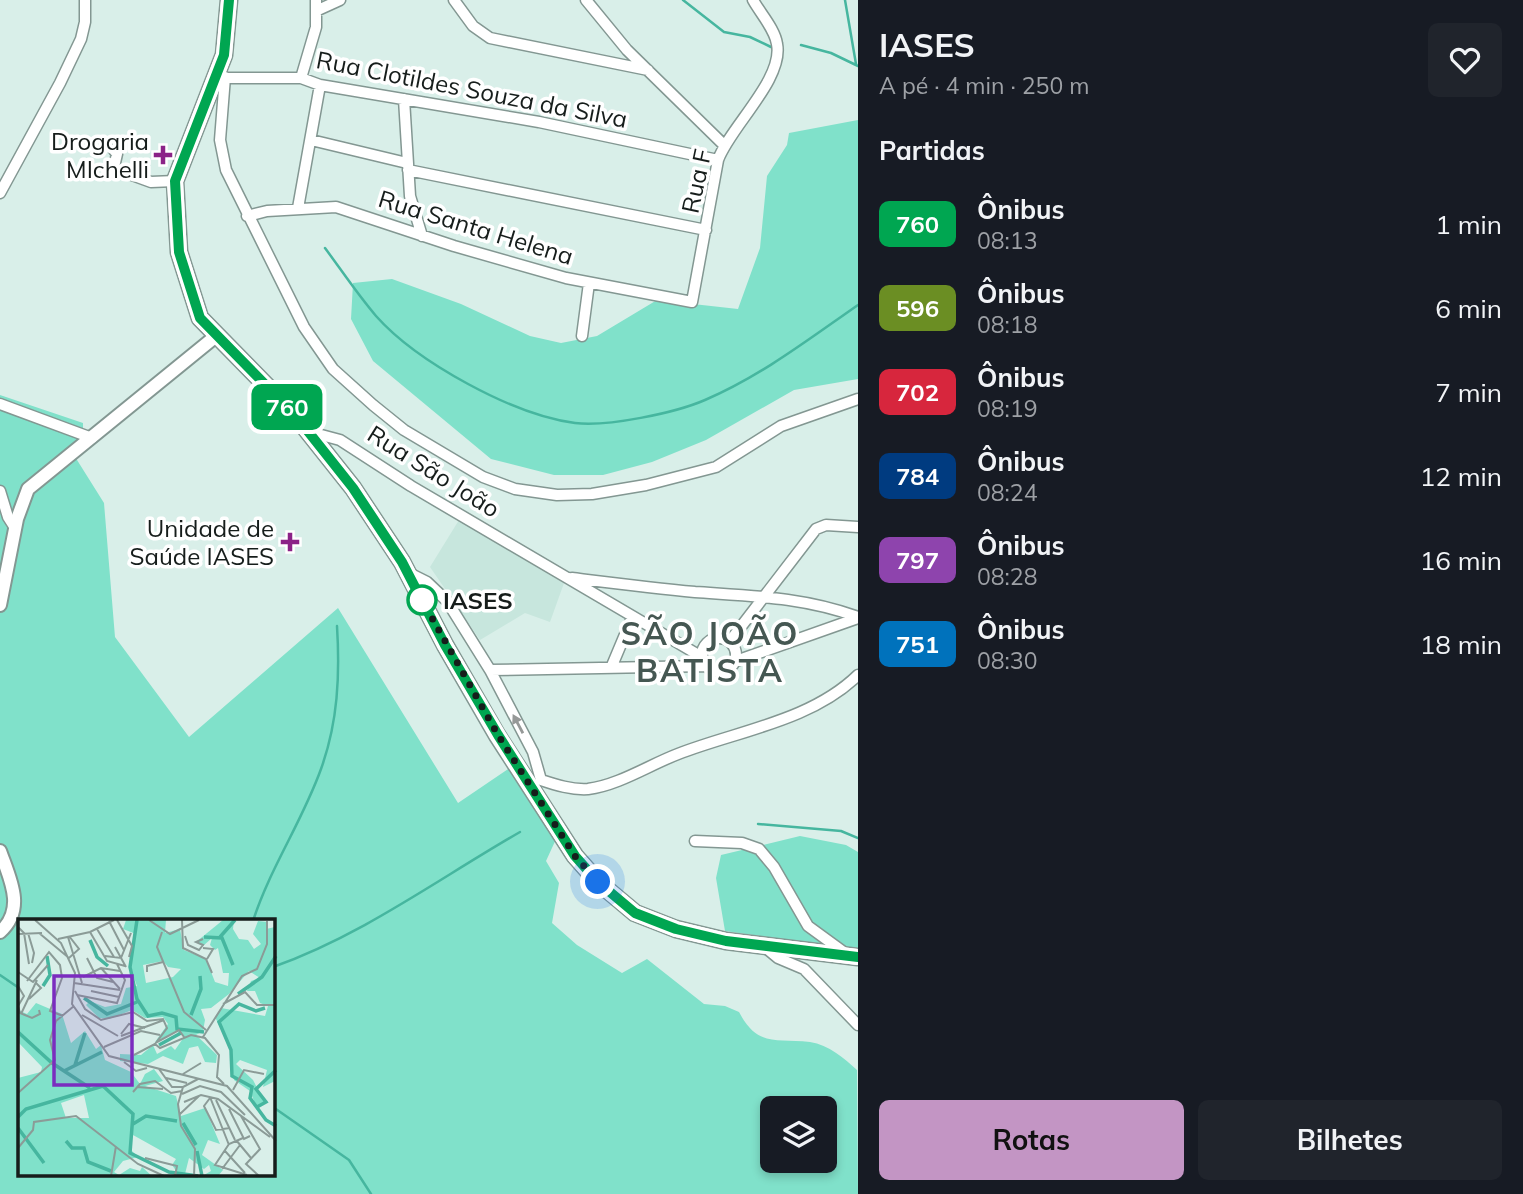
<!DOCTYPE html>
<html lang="pt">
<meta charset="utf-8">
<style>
:root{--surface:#171b24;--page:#20242c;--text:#f1f3f6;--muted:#9ea1a6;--accent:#c395c4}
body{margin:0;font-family:Mulish,sans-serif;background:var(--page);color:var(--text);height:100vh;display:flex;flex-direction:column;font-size:26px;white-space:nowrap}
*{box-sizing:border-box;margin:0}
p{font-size:23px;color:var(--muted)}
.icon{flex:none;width:38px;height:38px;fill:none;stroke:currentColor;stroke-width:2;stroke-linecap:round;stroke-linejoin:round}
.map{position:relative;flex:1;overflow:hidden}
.panel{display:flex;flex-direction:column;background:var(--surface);width:665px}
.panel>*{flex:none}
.badge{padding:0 14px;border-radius:10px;font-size:24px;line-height:46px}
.buttons{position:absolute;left:760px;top:1096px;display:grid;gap:14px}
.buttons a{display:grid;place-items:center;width:77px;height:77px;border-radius:10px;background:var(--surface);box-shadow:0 4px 10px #0003;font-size:35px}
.you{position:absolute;width:35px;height:35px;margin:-18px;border:5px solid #fff;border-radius:50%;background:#1a73e8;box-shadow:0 0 0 10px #1a73e833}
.map>.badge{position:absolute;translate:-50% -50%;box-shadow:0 0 0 4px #fff}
h2{padding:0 21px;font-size:26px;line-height:63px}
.round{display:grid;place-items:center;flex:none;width:74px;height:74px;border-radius:10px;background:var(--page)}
.head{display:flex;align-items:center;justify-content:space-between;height:119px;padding:0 21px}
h1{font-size:33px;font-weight:700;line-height:52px}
.button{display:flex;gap:14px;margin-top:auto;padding:14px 21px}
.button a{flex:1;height:80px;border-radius:10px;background:var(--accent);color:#111;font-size:28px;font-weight:700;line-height:80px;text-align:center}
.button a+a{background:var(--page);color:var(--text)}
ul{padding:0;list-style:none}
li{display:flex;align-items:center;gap:21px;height:84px;padding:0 21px}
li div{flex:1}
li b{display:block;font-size:26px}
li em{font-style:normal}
li .badge{min-width:77px;font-weight:700;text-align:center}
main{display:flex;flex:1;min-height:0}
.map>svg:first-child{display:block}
.built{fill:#c7e6dd}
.green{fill:#80e1ca;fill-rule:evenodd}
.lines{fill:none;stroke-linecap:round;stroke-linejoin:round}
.stream{stroke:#46b69f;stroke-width:2.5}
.minor-casing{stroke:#839792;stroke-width:13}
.tertiary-casing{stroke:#839792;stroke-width:16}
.primary-casing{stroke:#839792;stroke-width:19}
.minor{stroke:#fff;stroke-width:10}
.tertiary{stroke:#fff;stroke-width:12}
.primary{stroke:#fff;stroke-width:16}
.oneway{fill:#969998}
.line-casing{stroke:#fff;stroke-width:16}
.line{stroke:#00a651;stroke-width:10}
.walk{stroke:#161d1b;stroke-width:7;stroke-dasharray:0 12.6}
.poi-dot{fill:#8b2287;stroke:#fff;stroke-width:2.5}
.stop-dot{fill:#fff;stroke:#00a651;stroke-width:3.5}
.labels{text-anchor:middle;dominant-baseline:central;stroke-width:7;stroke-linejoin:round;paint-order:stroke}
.street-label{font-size:24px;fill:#161d1b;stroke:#fff}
.poi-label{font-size:24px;fill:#161d1b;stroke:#fff;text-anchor:end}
.stop-label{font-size:24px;font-weight:bold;fill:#161d1b;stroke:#fff;text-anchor:start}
.district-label{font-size:32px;font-weight:bold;letter-spacing:2px;fill:#455752;stroke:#fff}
.inset-river{fill:none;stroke:#46b69f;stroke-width:3.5}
.inset-road{fill:none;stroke:#8b9b97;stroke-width:2}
.view{fill:#7b2cbf;fill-opacity:0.15;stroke:#7b2cbf;stroke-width:3.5}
.inset-edge{fill:none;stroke:#161d1b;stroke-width:3.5}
</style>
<main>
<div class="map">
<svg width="858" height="1194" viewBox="0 0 858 1194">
<rect width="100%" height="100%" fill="#d9efe9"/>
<path class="built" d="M 459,520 L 564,583 L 550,622 L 525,613 L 480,640 L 430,567 Z"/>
<path class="green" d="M 858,120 L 858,379 L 794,390 L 706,440 L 652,462 L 603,475 L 554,475 L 491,459 L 373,361 L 351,319 L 353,283 L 392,279 L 461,304 L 530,336 L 561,343 L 597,336 L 657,300 L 738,309 L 760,248 L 767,176 L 787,145 L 789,133 Z
M 0,395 L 83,423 L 83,443 L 72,452 L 104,503 L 115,637 L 189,737 L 338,608 L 458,803 L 514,765 L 557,837 L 546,861 L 559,883 L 552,923 L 577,945 L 622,973 L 647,959 L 704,1004 L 725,1006 L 739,1012 C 758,1048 776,1038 810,1042 C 829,1045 844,1058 857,1070 L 858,1194 L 0,1194 ZM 19,921 L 273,921 L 273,1175 L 19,1175 ZM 772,1108 L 824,1108 L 824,1160 L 772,1160 Z
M 800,836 L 846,845 L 858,852 L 858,950 L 725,931 L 716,878 L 721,855 Z"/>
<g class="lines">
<path class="stream" d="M 683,0 L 724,32 L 750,37 L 771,47
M 845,0 L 856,64
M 801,45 L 831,53 L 858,66
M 325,248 C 342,271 358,295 376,316 C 417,362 513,415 575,423 C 607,427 675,413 705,400 C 761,376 809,339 858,305
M 758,824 L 841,831 L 858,838
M 253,921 C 270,868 302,822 321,769 C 338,722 340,675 337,626
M 273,967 C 363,935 438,879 520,832
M 0,975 L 19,988
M 273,1107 L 349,1160 L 371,1194"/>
<defs>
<path id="minor" d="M 454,0 L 473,26 L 490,38 L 648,70
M 586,0 L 627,50 L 724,145
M 318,10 L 340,0
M 225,77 L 220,140 L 226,170 L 304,327 L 333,369 L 373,405 L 404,430 L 483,477 L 515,489 L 557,495 L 592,494 L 646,485 L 716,467 L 781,426 L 858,399
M 219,78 L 301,78 L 320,85 L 539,122 L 718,160
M 301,78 L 316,27 L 316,0
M 404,99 L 410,196 L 422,236
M 311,140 L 407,163
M 114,150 L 117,154 L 114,167 L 118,170 L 151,182 L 175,181
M 408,170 L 706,230
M 0,193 L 60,83 L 81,39 L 85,22 L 85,0
M 298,208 L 320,85
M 247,216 L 267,211 L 336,207 L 454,246 L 566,278 L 692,302 L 718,160 C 730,127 784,79 777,44 C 775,29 760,13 753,0
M 582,336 L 589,283
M 0,404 L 92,438
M 310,432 L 340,440 L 411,486 L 702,657
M 0,491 L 8,517 L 15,528
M 409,573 L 427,582 L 447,601 L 490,670 L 533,752 L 541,780
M 572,578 C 613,583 653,588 695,592 C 751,596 804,597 858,617
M702 655a17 17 0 1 1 34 0a17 17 0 1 1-34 0Z
M 730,641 L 816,529 L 826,525 L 858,527
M 736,661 L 858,618
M 611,668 L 632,618
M 490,670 L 706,666
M 541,780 C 556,785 572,790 588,789 C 619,785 649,765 678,754 C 737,731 811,721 858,675
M 695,841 L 742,843 L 759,849 L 774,867 L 808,926 L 845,953
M 766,948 L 778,958 L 804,969 L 858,1025"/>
<path id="tertiary" d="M 0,605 L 17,519 L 28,489 L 216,336
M 0,851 C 10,879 26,909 0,932"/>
<path id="primary" d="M 229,0 L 224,55 L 175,181 L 179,252 L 200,318 L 295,415 L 353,488 L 402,562 L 445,645 L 497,735 L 575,856 L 598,882 L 635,913 L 676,929 L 726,941 L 858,957"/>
</defs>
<use href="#minor" class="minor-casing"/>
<use href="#tertiary" class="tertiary-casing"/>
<use href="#primary" class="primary-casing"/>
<use href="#minor" class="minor"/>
<use href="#tertiary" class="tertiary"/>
<use href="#primary" class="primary"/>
</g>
<defs><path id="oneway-solid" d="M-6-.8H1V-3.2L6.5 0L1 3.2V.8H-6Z" transform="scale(1.75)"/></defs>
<use class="oneway" href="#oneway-solid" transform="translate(518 724) rotate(-118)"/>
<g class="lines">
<defs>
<path id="line" d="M 229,0 L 224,55 L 175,181 L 179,252 L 200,318 L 295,415 L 353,488 L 402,562 L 445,645 L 498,735 L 575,856 L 598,882 L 635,913 L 676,929 L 726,941 L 858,957"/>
</defs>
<use href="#line" class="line-casing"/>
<use href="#line" class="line"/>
<path class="walk" d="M 422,600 L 418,593 L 498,735 L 575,856 L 598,882"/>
</g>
<g class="poi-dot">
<path d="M159.5 144.5h7v7h7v7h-7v7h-7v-7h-7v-7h7z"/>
<path d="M286.5 531.5h7v7h7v7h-7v7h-7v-7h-7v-7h7z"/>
</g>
<circle class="stop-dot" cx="422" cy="600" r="14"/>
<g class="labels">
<g class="street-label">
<text transform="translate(472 89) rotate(11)">Rua Clotildes Souza da Silva</text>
<text transform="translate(696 181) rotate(-78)">Rua F</text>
<text transform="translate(476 227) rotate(17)">Rua Santa Helena</text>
<text transform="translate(434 471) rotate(32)">Rua São João</text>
</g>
<g class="poi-label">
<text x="149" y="141">Drogaria<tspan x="149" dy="28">MIchelli</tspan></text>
<text x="274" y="528">Unidade de<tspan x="274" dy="28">Saúde IASES</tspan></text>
</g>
<g class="stop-label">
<text x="443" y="600">IASES</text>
</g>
<g class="district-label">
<text x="710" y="633">SÃO JOÃO<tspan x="710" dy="37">BATISTA</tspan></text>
</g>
</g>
<g transform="translate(18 919)">
<rect width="257" height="257" fill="#d9efe9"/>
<path d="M 108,1 L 148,1 L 147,14 L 162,10 L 166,31 L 188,40 L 197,63 L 210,67 L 211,54 L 205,54 L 200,29 L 197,31 L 192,26 L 194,19 L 185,27 L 178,23 L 205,1 L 216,1 L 215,10 L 221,20 L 230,21 L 236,30 L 243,25 L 235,15 L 240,2 L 250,3 L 248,10 L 257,8 L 257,162 L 245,168 L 249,151 L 222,141 L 218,145 L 235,161 L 247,184 L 238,187 L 232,172 L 216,161 L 212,129 L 197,98 L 203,89 L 247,97 L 250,87 L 242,84 L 237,72 L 229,72 L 233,62 L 242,59 L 231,52 L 211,75 L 193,89 L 183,90 L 187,101 L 185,112 L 178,116 L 199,136 L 198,144 L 187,143 L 180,127 L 171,129 L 165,145 L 145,137 L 130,145 L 102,142 L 102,135 L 123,136 L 135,126 L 139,135 L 153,127 L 157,131 L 166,118 L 158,112 L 137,123 L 150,105 L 145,98 L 127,99 L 114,91 L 91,100 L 81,99 L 68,86 L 72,82 L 87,88 L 103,85 L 108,69 L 119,67 L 112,48 L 118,15 L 105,10 ZM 145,42 L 150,48 L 163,50 L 155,58 L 128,64 L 125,46 ZM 18,84 L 44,95 L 53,124 L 67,112 L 78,130 L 83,126 L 87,141 L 113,153 L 122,165 L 127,155 L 136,150 L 145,162 L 127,167 L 158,177 L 163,197 L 187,189 L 202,225 L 190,221 L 184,236 L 205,251 L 200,257 L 186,256 L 193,252 L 191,246 L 186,250 L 171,239 L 167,255 L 159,253 L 154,246 L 158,240 L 115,216 L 111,229 L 120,238 L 105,242 L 96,253 L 101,256 L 112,249 L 122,252 L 124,248 L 134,257 L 0,257 L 0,159 L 23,153 L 24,148 L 0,123 L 0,91 L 9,95 ZM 66,176 L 71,199 L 48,199 L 43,184 Z" fill="#80e1ca" fill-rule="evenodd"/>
<path class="inset-river" d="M 119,1 L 112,48 L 119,80 L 130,97 L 144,94 L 158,98 L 159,110 L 186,113M 186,18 L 204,19 L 215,46M 202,18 L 217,1M 72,21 L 79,38 L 90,47M 25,67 L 32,56 L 29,37M 220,75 L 244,58 L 258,37M 66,79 L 89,95 L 119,83M 247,89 L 238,92 L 221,85 L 201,103 L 213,131 L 214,157 L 234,168 L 232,179 L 248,201 L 258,207M 173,96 L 183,70 L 182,57M 0,113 L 34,144 L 72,169M 141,126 L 163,114M 57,146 L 67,114M 46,152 L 84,133M 239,188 L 248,183 L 238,170 L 258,151M 0,198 L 8,190 L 85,167 L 115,195 L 112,234 L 151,253 L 180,257M 165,204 L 178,226M 115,205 L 128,197 L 159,202M 0,209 L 26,244M 48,222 L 54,229 L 66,229 L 70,243 L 93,252M 179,232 L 184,257"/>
<path class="inset-road" d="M 17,1 L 43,24 L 57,54 L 54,85 L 91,137 L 209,167 L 258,222M 99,1 L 114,27 L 111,38M 131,1 L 152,15 L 181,1M 164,1 L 165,29 L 188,40 L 194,54M 91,2 L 106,31M 0,8 L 6,14 L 11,45M 79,10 L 96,38M 72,13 L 89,42 L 107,47M 144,13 L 139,28 L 166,93 L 188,111M 10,14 L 16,34 L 14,44M 21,14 L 51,39 L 61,30 L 51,17M 0,15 L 24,14M 167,17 L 170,26 L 181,31 L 185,26 L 178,23 L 185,20M 50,18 L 64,64M 40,20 L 72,13 L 96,1M 97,28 L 108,48M 185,29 L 195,30 L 189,40M 87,37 L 103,39 L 113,14M 69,39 L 79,59 L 95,63M 83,49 L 102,70M 0,53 L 15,63 L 30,46M 129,53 L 129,47 L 145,43M 65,58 L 83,49 L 102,52M 9,62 L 31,33 L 42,46 L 44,59 L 32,92 L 45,97M 56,64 L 102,71M 0,67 L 6,77 L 0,87M 57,72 L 67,90 L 83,101 L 115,93 L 129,102 L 145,100 L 149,109 L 137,125 L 116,136M 73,72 L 101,78M 59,76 L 99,84 L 107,61 L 99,45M 11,80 L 23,69 L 18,64M 205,85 L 227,73 L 239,86 L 258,86M 0,87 L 2,94 L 14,99 L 22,95 L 21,91M 3,95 L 19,61M 64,96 L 100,117M 103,115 L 111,105 L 127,109M 103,117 L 146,101M 185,118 L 224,57 L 239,50 L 249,25 L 249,2M 139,123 L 161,111 L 166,118M 137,125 L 142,129 L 173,116 L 187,119 L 201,136 L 199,158 L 206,165M 86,128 L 123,112 L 142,116M 106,143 L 118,152 L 129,149M 141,150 L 154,168 L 165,168M 165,155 L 183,144M 148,159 L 169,164M 119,168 L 145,170M 215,171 L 226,151 L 246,155M 115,173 L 122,165 L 137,162 L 153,174 L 164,172M 0,174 L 37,141 L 32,121 L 38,102 L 56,87M 164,175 L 182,167 L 203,173 L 227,196M 192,178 L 211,226M 192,179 L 186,187 L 198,211 L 212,209M 198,181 L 217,221M 166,183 L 183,176 L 200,180 L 252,218M 211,190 L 226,220 L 232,217M 162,195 L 181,177M 223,197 L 242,230 L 228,245 L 241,257M 225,219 L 211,225 L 197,246 L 229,256M 218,221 L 233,239M 0,229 L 15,211 L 16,203 L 58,197 L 120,245 L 146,257M 207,232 L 227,254M 127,239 L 159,247 L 157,257M 204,250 L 222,226M 93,257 L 98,227M 176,257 L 177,230 L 163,207 L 160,185 L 165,168 L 180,160"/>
<path class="view" d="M 36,57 L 114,57 L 114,166 L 36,166 Z"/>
<rect width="257" height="257" class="inset-edge"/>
</g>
</svg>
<div class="buttons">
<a><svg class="icon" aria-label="layers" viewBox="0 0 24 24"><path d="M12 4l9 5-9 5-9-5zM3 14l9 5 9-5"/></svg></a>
</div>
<div class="you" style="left:598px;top:882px"></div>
<b class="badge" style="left:287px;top:407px;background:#00a651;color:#fff">760</b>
</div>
<section class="panel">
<div class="head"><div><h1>IASES</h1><p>A pé · 4 min · 250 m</p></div><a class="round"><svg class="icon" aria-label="heart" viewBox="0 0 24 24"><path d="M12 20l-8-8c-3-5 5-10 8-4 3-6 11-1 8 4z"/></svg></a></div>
<h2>Partidas</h2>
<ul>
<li><span class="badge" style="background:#00a651;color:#fff">760</span><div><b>Ônibus</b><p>08:13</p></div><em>1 min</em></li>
<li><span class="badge" style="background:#6b8e23;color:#fff">596</span><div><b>Ônibus</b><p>08:18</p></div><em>6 min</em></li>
<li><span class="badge" style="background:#d7263d;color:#fff">702</span><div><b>Ônibus</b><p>08:19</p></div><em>7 min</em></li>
<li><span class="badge" style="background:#003b80;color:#fff">784</span><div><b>Ônibus</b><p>08:24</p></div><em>12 min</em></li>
<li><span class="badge" style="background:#8e44ad;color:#fff">797</span><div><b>Ônibus</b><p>08:28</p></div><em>16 min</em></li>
<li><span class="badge" style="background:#0072bc;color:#fff">751</span><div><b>Ônibus</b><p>08:30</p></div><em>18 min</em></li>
</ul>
<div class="button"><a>Rotas</a><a>Bilhetes</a></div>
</section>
</main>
